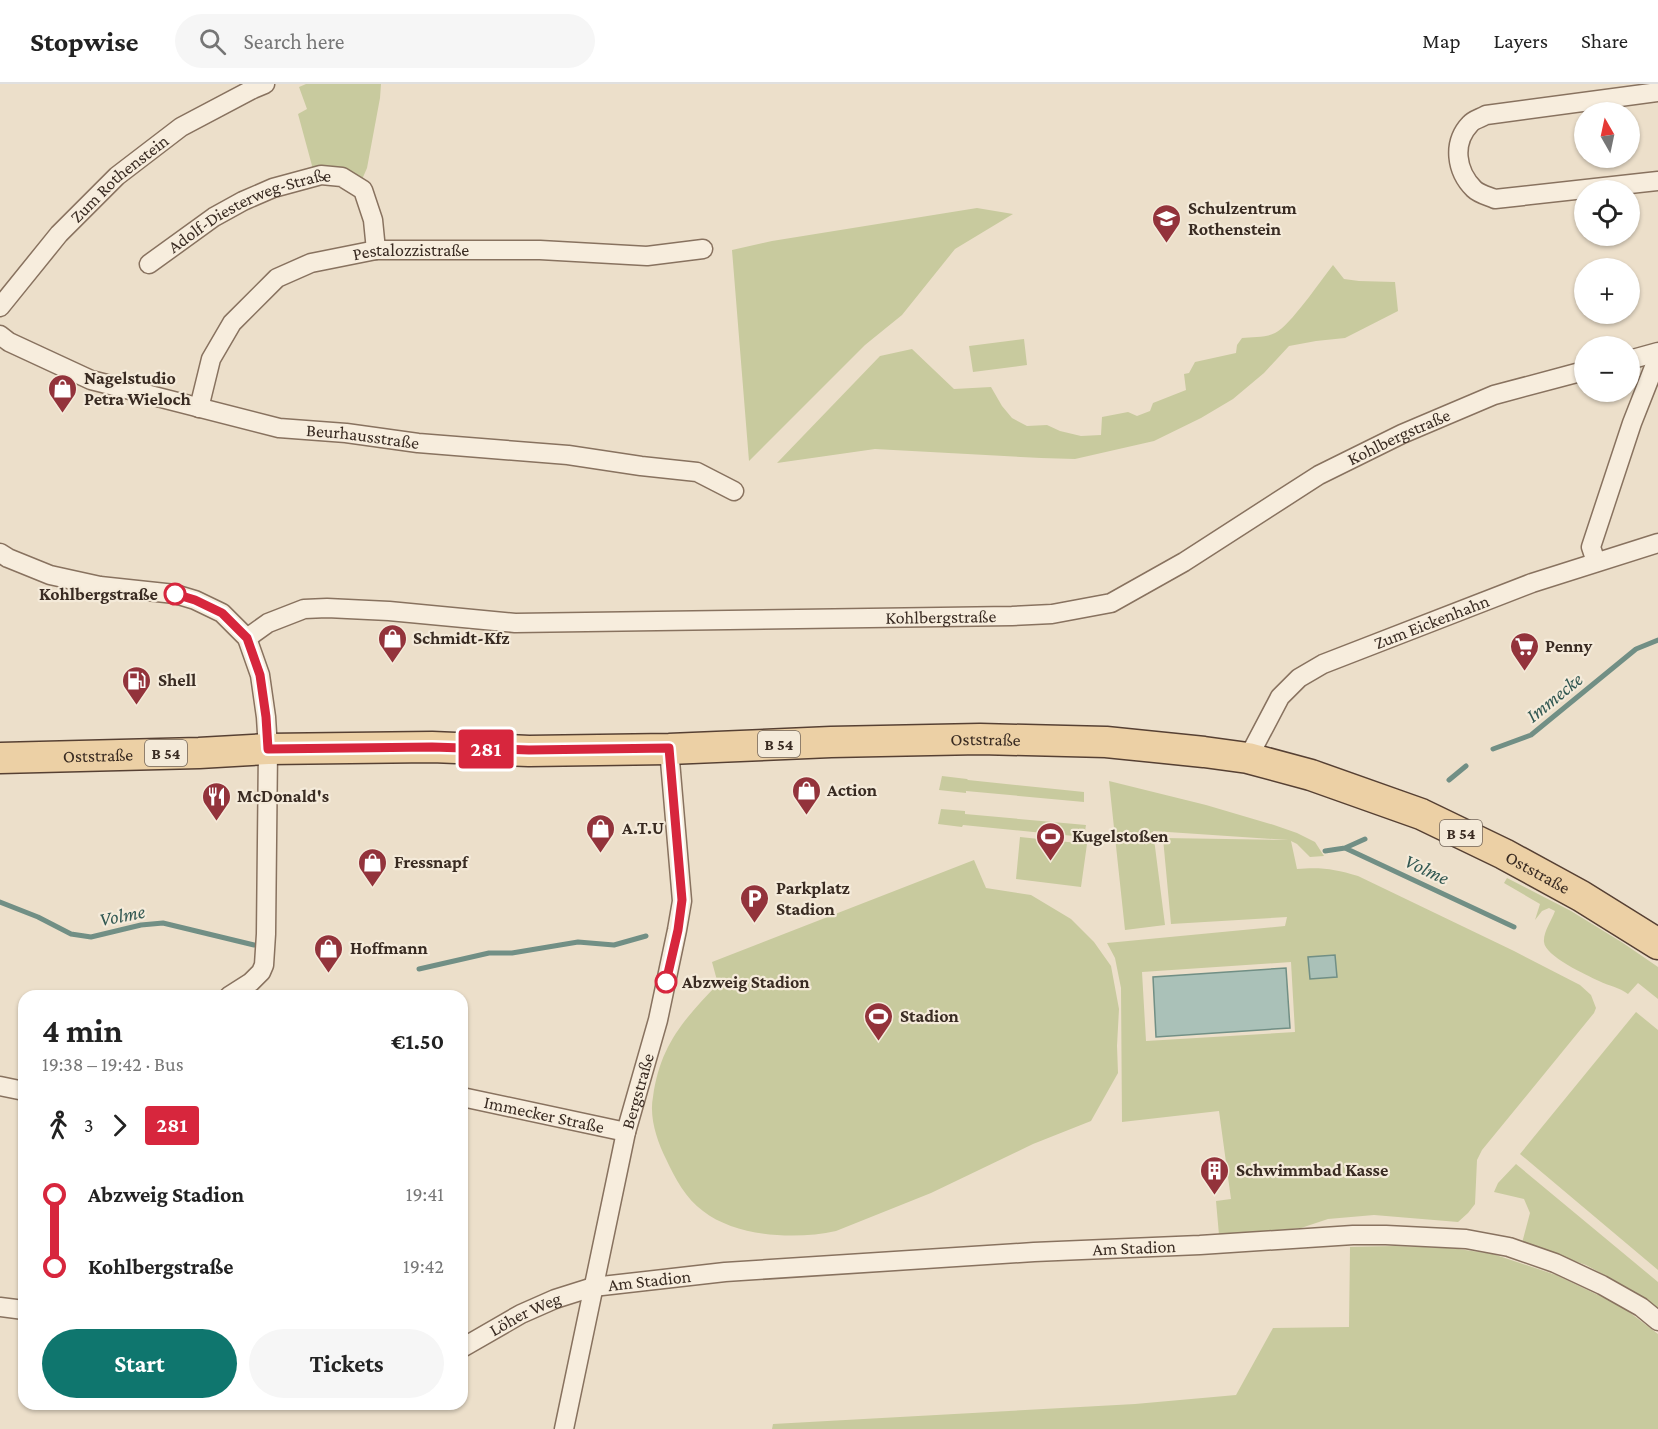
<!DOCTYPE html>
<meta charset="utf-8">
<style>
:root{--surface:#fff;--page:#f6f6f6;--text:#222;--muted:#767676;--line:#e0e0e0;--accent:#0f766e}
body{margin:0;font-family:"Crimson Pro",serif;background:var(--page);color:var(--text);height:100vh;display:flex;flex-direction:column;font-size:22px;white-space:nowrap}
*{box-sizing:border-box;margin:0}
p{font-size:20px;color:var(--muted)}
.icon{flex:none;width:33px;height:33px;fill:none;stroke:currentColor;stroke-width:2;stroke-linecap:round;stroke-linejoin:round}
.map{position:relative;flex:1;overflow:hidden}
.drawer{position:absolute;left:18px;top:906px;width:450px;height:420px;display:flex;flex-direction:column;background:var(--surface);border-radius:18px;box-shadow:0 2px 4px #0004}
.drawer>*{flex:none}
.badge{padding:0 12px;border-radius:4px;font-size:21px;line-height:39px}
.needle{width:39px;rotate:351deg}
.fabs{position:absolute;left:1574px;top:18px;display:grid;gap:12px}
.fabs a{display:grid;place-items:center;width:66px;height:66px;border-radius:50%;background:var(--surface);box-shadow:0 2px 4px #0004;font-size:30px}
.map>.badge{position:absolute;translate:-50% -50%;box-shadow:0 0 0 3px #fff}
.legs{display:flex;align-items:center;gap:9px;height:66px;padding:0 24px;font-size:20px}
.legs p{margin-inline-start:auto}
.summary{display:flex;align-items:center;justify-content:space-between;height:102px;padding:0 24px}
h1{font-size:33px;font-weight:700;line-height:45px}
.button{display:flex;gap:12px;margin-top:auto;padding:12px 24px}
.button a{flex:1;height:69px;border-radius:36px;background:var(--accent);color:#fff;font-size:24px;font-weight:700;line-height:69px;text-align:center}
.button a+a{background:var(--page);color:var(--text)}
ul{padding:0 24px;list-style:none}
li{display:flex;align-items:center;gap:21px;height:72px;font-size:22px}
li i{display:grid;place-items:center;width:9px;height:100%;margin:0 8px;background:currentColor}
li i::after{content:'';width:15px;height:15px;margin:-8px;border:4px solid;border-radius:50%;background:var(--surface)}
li p{margin-inline-start:auto}
li:first-child i{background:linear-gradient(#0000 50%,currentColor 0)}
li:last-child i{background:linear-gradient(currentColor 50%,#0000 0)}
header{display:flex;align-items:center;gap:36px;box-sizing:border-box;height:84px;padding:0 30px;background:var(--surface);border-bottom:2px solid var(--line)}
header strong{font-size:28px}
nav{display:flex;gap:33px;margin-inline-start:auto;font-size:21px}
.search{width:420px;height:54px;background:var(--page);display:flex;align-items:center;gap:15px;box-sizing:border-box;padding:0 21px;border-radius:33px;color:var(--muted);font-size:22px}
.map>svg:first-child{display:block}
.green{fill:#c8ca9e;fill-rule:evenodd}
.water{fill:#aac1b8;stroke:#718f85;stroke-width:1.5}
.lines{fill:none;stroke-linecap:round;stroke-linejoin:round}
.stream{stroke:#718f85;stroke-width:5}
.minor-casing{stroke:#88725f;stroke-width:21}
.primary-casing{stroke:#564033;stroke-width:33}
.minor{stroke:#f7eddd;stroke-width:18}
.primary{stroke:#ecd0a5;stroke-width:30}
.line-1-casing{stroke:#fff;stroke-width:14}
.line-1{stroke:#d7263d;stroke-width:9}
.stop-1-dot{fill:#fff;stroke:#d7263d;stroke-width:3}
.labels{text-anchor:middle;dominant-baseline:central;stroke-width:4.5;stroke-linejoin:round;paint-order:stroke}
.shield{fill:#f4ead9;stroke:#716459;stroke-width:1.5}
.shield-label{font-size:16px;font-weight:bold;fill:#392b22}
.street-label{font-size:18px;fill:#392b22;stroke:#f4ead9}
.poi-label{font-size:18px;font-weight:bold;fill:#392b22;stroke:#f4ead9;text-anchor:start}
.stop-label{font-size:18px;font-weight:bold;fill:#392b22;stroke:#f4ead9;text-anchor:end}
.water-label{font-size:20px;font-style:italic;fill:#325852;stroke:#f4ead9}
</style>
<header>
<strong>Stopwise</strong>
<div class="search"><svg class="icon" aria-label="search" viewBox="0 0 24 24"><circle cx="10" cy="10" r="6"/><path d="M15 15l6 6"/></svg>Search here</div>
<nav><a>Map</a><a>Layers</a><a>Share</a></nav>
</header>
<div class="map">
<svg width="1658" height="1345" viewBox="0 0 1658 1345">
<rect width="100%" height="100%" fill="#ecdfca"/>
<path class="green" d="M 306,0 L 381,0 L 380,14 L 367,84 L 360,100 L 314,89 L 298,30 L 307,25 L 299,3 Z
M 977,124 L 1013,130 L 955,165 L 902,231 L 865,261 L 749,377 L 732,166 L 772,157 Z
M 1333,181 L 1344,195 L 1359,197 L 1395,198 L 1398,227 L 1345,254 L 1316,257 L 1289,262 L 1264,289 L 1233,315 L 1201,334 L 1154,357 L 1075,375 L 1041,374 L 875,365 L 777,379 L 880,272 L 912,265 L 954,305 L 991,303 L 1002,322 L 1012,334 L 1027,342 L 1047,341 L 1060,347 L 1081,352 L 1101,351 L 1102,333 L 1128,328 L 1137,332 L 1150,327 L 1153,319 L 1186,306 L 1184,290 L 1189,289 L 1195,278 L 1236,269 L 1237,261 L 1242,254 C 1252,253 1265,254 1275,249 C 1290,242 1321,196 1333,181 Z
M 1024,255 L 1027,281 L 973,288 L 969,262 Z
M 942,692 L 967,695 L 968,696 L 1084,708 L 1084,718 L 966,707 L 966,709 L 939,706 Z
M 1109,697 L 1206,721 L 1274,741 L 1297,749 L 1315,758 L 1324,772 L 1310,773 L 1297,760 L 1291,757 L 1297,785 C 1321,783 1335,785 1358,792 L 1514,867 L 1580,901 L 1591,911 L 1596,924 L 1594,929 L 1482,1066 L 1477,1076 L 1475,1120 L 1468,1129 L 1458,1138 L 1374,1131 L 1328,1135 L 1301,1144 L 1219,1151 L 1216,1117 L 1231,1115 L 1219,1027 L 1122,1038 L 1121,904 L 1115,874 L 1107,859 L 1285,842 L 1287,833 L 1171,840 L 1163,754 L 1289,756 L 1153,747 L 1165,841 L 1125,846 ZM 1291,878 L 1295,948 L 1146,957 L 1142,888 Z
M 941,725 L 965,727 L 965,730 L 1086,741 L 1084,753 L 963,741 L 962,743 L 938,740 Z
M 1020,753 L 1087,760 L 1081,803 L 1016,795 Z
M 974,776 L 986,804 L 1031,811 L 1071,835 L 1094,858 L 1111,882 L 1119,925 L 1117,962 L 1118,989 L 1091,1037 L 1033,1060 L 931,1109 L 836,1147 C 796,1156 736,1153 703,1127 C 686,1115 675,1094 666,1075 C 657,1057 649,1033 653,1013 C 660,962 683,936 718,900 L 712,878 Z
M 1507,794 L 1571,827 L 1623,859 L 1658,883 L 1658,915 L 1638,899 L 1628,910 C 1619,903 1609,902 1599,897 C 1586,891 1545,872 1544,858 C 1543,848 1552,836 1555,827 L 1549,824 L 1542,827 L 1535,836 L 1540,820 L 1504,799 Z
M 1636,928 L 1658,946 L 1658,1186 L 1520,1070 Z
M 1516,1080 L 1658,1198 L 1658,1225 L 1630,1205 L 1586,1181 L 1522,1159 L 1530,1129 L 1524,1115 L 1494,1108 L 1498,1099 Z
M 1394,1162 L 1451,1164 L 1493,1170 L 1556,1191 L 1621,1222 L 1658,1250 L 1658,1345 L 772,1345 L 773,1340 L 1135,1320 L 1236,1311 L 1273,1244 L 1349,1243 L 1350,1163 Z"/>
<path class="water" d="M 1335,871 L 1337,893 L 1310,895 L 1308,873 Z
M 1286,884 L 1290,944 L 1156,953 L 1153,893 Z"/>
<g class="lines">
<path class="stream" d="M 1493,665 L 1531,651 L 1636,565 L 1658,556
M 1449,696 L 1466,682
M 1345,764 L 1365,755
M 1325,767 L 1345,764 L 1514,843
M 0,818 L 38,833 L 71,850 L 91,853 L 141,841 L 163,839 L 254,861
M 419,885 L 489,869 L 512,869 L 578,858 L 614,861 L 646,852"/>
<defs>
<g id="minor">
<path d="M 1658,8 L 1486,31 C 1481,34 1473,36 1470,40 C 1452,59 1456,87 1474,105 C 1479,110 1488,112 1495,115 L 1658,97"/>
<path id="s1" d="M 149,180 L 214,133 L 243,117 L 273,104 L 321,91 L 342,93 L 363,106 L 373,136 L 376,166"/>
<path id="s2" d="M 0,223 L 59,150 L 117,92 L 181,43 L 253,5 L 265,0"/>
<path id="s3" d="M 0,251 L 9,258 L 91,296 L 279,344 L 346,349 L 418,359 L 568,371 L 641,382 L 697,388 L 734,407"/>
<path d="M 1629,276 L 1658,268"/>
<path id="s4" d="M 199,324 L 211,275 L 232,239 L 277,194 L 311,179 L 376,166 L 540,166 L 647,172 L 703,165"/>
<path d="M 0,469 L 8,474 L 50,491 L 100,502 L 175,510 L 195,516 L 222,529 L 247,554 L 260,591 L 266,633 L 268,665 L 266,850 L 264,881 L 261,888 L 251,898 L 229,912"/>
<path d="M 1596,478 L 1591,463 L 1632,339 L 1658,273"/>
<path id="s5" d="M 247,554 L 268,539 L 304,525 L 327,524 L 389,527 L 515,539 L 1012,532 L 1052,530 L 1111,519 L 1184,478 L 1319,391 L 1402,350 L 1494,311 L 1584,287"/>
<path id="s6" d="M 1248,674 L 1280,613 L 1299,594 L 1323,580 L 1532,499 L 1658,459"/>
<path d="M 0,1002 L 24,1007"/>
<path id="s7" d="M 462,1013 L 626,1048"/>
<path d="M 0,1223 L 24,1226"/>
<path id="s8" d="M 462,1264 L 521,1230 L 555,1215 L 593,1203 L 725,1188 L 1034,1168 L 1200,1161 L 1353,1151 L 1386,1151 L 1466,1155 L 1509,1163 L 1555,1179 L 1602,1201 L 1641,1223 L 1658,1237"/>
<path id="s9" d="M 564,1345 L 626,1048 L 658,936 L 677,846 L 682,817 L 669,665"/>
</g>
<g id="primary">
<path id="s10" d="M 0,674 L 199,669 L 268,665 L 432,663 L 529,667 L 669,665 L 831,658 L 980,655 L 1106,658 L 1204,668 L 1248,674 L 1311,691 L 1421,730 L 1504,770 L 1581,812 L 1658,860"/>
</g>
</defs>
<use href="#minor" class="minor-casing"/>
<use href="#primary" class="primary-casing"/>
<use href="#minor" class="minor"/>
<use href="#primary" class="primary"/>
</g>
<g class="lines">
<defs>
<path id="line-1" d="M 175,510 L 195,516 L 222,529 L 247,554 L 260,591 L 266,633 L 268,665 L 432,663 L 529,666 L 669,664 L 682,816 L 678,846 L 666,898"/>
</defs>
<use href="#line-1" class="line-1-casing"/>
<use href="#line-1" class="line-1"/>
</g>
<defs>
<symbol id="school-pin" viewBox="-11 -11 22 30"><path d="M0 17L-7.5 6A9.5 9.5 0 1 1 7.5 6Z" fill="#93333b" stroke="#f4ead9"/><path d="M0-5L7-2L0 1L-7-2ZM-4 1L0 2.5L4 1V4Q0 6-4 4Z" fill="#fff"/></symbol>
<symbol id="shop-pin" viewBox="-11 -11 22 30"><path d="M0 17L-7.5 6A9.5 9.5 0 1 1 7.5 6Z" fill="#93333b" stroke="#f4ead9"/><path d="M-5-2.5h2.3a2.7 3.5 0 0 1 5.4 0H5L5.5 6h-11ZM-1.5-2.5h3a1.5 2.3 0 0 0-3 0Z" fill="#fff"/></symbol>
<symbol id="supermarket-pin" viewBox="-11 -11 22 30"><path d="M0 17L-7.5 6A9.5 9.5 0 1 1 7.5 6Z" fill="#93333b" stroke="#f4ead9"/><path d="M-6-5.5h2.5l.6 2H6L4.5 2H-2.5L-4.4-4H-6ZM-1.5 3.2a1.3 1.3 0 1 0 .1 0ZM3 3.2a1.3 1.3 0 1 0 .1 0Z" fill="#fff"/></symbol>
<symbol id="fuel-pin" viewBox="-11 -11 22 30"><path d="M0 17L-7.5 6A9.5 9.5 0 1 1 7.5 6Z" fill="#93333b" stroke="#f4ead9"/><path d="M-5.5-6h7V0h2V4h1.3V-2.5L3-4.5l.8-.8L6-3V5H2.5V1h-1V6h-7ZM-4.2-4.7v3.2H.2V-4.7Z" fill="#fff"/></symbol>
<symbol id="restaurant-pin" viewBox="-11 -11 22 30"><path d="M0 17L-7.5 6A9.5 9.5 0 1 1 7.5 6Z" fill="#93333b" stroke="#f4ead9"/><path d="M-5-6h1v4h1v-4h1v4h1v-4h1v5L-1.5 .5V6h-2V.5L-5-1ZM5-6V6H3V1.5H1.5Q1.5-4 5-6Z" fill="#fff"/></symbol>
<symbol id="stadium-pin" viewBox="-11 -11 22 30"><path d="M0 17L-7.5 6A9.5 9.5 0 1 1 7.5 6Z" fill="#93333b" stroke="#f4ead9"/><path d="M0-5a6.5 5 0 1 0 0 10a6.5 5 0 1 0 0-10ZM-3.5-1.8h7v3.6h-7Z" fill="#fff"/></symbol>
<symbol id="parking-pin" viewBox="-11 -11 22 30"><path d="M0 17L-7.5 6A9.5 9.5 0 1 1 7.5 6Z" fill="#93333b" stroke="#f4ead9"/><path d="M-3.5-5.5H1a3.5 3.5 0 0 1 0 7H-1V5.5H-3.5ZM-1-3.4V-.6H.8a1.4 1.4 0 0 0 0-2.8Z" fill="#fff"/></symbol>
<symbol id="building-pin" viewBox="-11 -11 22 30"><path d="M0 17L-7.5 6A9.5 9.5 0 1 1 7.5 6Z" fill="#93333b" stroke="#f4ead9"/><path d="M-4-6H4V6H1V3H-1V6H-4ZM-2.5-4.3h1.7v1.8h-1.7ZM.8-4.3h1.7v1.8H.8ZM-2.5-1h1.7V.8h-1.7ZM.8-1h1.7V.8H.8Z" fill="#fff"/></symbol>
</defs>
<g fill-rule="evenodd">
<use href="#school-pin" x="1150" y="118" width="33" height="45"/>
<use href="#shop-pin" x="46" y="288" width="33" height="45"/>
<use href="#shop-pin" x="376" y="538" width="33" height="45"/>
<use href="#supermarket-pin" x="1508" y="546" width="33" height="45"/>
<use href="#fuel-pin" x="120" y="580" width="33" height="45"/>
<use href="#shop-pin" x="790" y="690" width="33" height="45"/>
<use href="#restaurant-pin" x="200" y="696" width="33" height="45"/>
<use href="#shop-pin" x="584" y="728" width="33" height="45"/>
<use href="#stadium-pin" x="1034" y="736" width="33" height="45"/>
<use href="#shop-pin" x="356" y="762" width="33" height="45"/>
<use href="#parking-pin" x="738" y="798" width="33" height="45"/>
<use href="#shop-pin" x="312" y="848" width="33" height="45"/>
<use href="#stadium-pin" x="862" y="916" width="33" height="45"/>
<use href="#building-pin" x="1198" y="1070" width="33" height="45"/>
</g>
<g class="stop-1-dot">
<circle cx="175" cy="510" r="10"/>
<circle cx="666" cy="898" r="10"/>
</g>
<g class="labels">
<g class="shield">
<rect x="758" y="647" width="42" height="26" rx="4.5"/>
<rect x="145" y="656" width="42" height="26" rx="4.5"/>
<rect x="1440" y="736" width="42" height="26" rx="4.5"/>
</g>
<g class="shield-label">
<text x="779" y="660">B 54</text>
<text x="166" y="669">B 54</text>
<text x="1461" y="749">B 54</text>
</g>
<g class="street-label">
<text stroke="none"><textPath href="#s2" startOffset="176">Zum Rothenstein</textPath></text>
<text stroke="none"><textPath href="#s1" startOffset="116">Adolf-Diesterweg-Straße</textPath></text>
<text stroke="none"><textPath href="#s4" startOffset="294">Pestalozzistraße</textPath></text>
<text stroke="none"><textPath href="#s3" startOffset="380">Beurhausstraße</textPath></text>
<text stroke="none"><textPath href="#s5" startOffset="1206">Kohlbergstraße</textPath></text>
<text stroke="none"><textPath href="#s5" startOffset="702">Kohlbergstraße</textPath></text>
<text stroke="none"><textPath href="#s6" startOffset="240">Zum Eickenhahn</textPath></text>
<text stroke="none"><textPath href="#s10" startOffset="986">Oststraße</textPath></text>
<text stroke="none"><textPath href="#s10" startOffset="98">Oststraße</textPath></text>
<text stroke="none"><textPath href="#s10" startOffset="1562">Oststraße</textPath></text>
<text stroke="none"><textPath href="#s9" startOffset="346">Bergstraße</textPath></text>
<text stroke="none"><textPath href="#s7" startOffset="84">Immecker Straße</textPath></text>
<text stroke="none"><textPath href="#s8" startOffset="688">Am Stadion</textPath></text>
<text stroke="none"><textPath href="#s8" startOffset="202">Am Stadion</textPath></text>
<text stroke="none"><textPath href="#s8" startOffset="72">Löher Weg</textPath></text>
</g>
<g class="poi-label">
<text x="1188" y="124">Schulzentrum<tspan x="1188" dy="21">Rothenstein</tspan></text>
<text x="84" y="294">Nagelstudio<tspan x="84" dy="21">Petra Wieloch</tspan></text>
<text x="413" y="554">Schmidt-Kfz</text>
<text x="1545" y="562">Penny</text>
<text x="158" y="596">Shell</text>
<text x="827" y="706">Action</text>
<text x="237" y="712">McDonald's</text>
<text x="622" y="744">A.T.U</text>
<text x="1072" y="752">Kugelstoßen</text>
<text x="394" y="778">Fressnapf</text>
<text x="776" y="804">Parkplatz<tspan x="776" dy="21">Stadion</tspan></text>
<text x="350" y="864">Hoffmann</text>
<text x="900" y="932">Stadion</text>
<text x="1236" y="1086">Schwimmbad Kasse</text>
</g>
<g class="stop-label">
<text x="158" y="510">Kohlbergstraße</text>
<text x="682" y="898" text-anchor="start">Abzweig Stadion</text>
</g>
<g class="water-label">
<text transform="translate(1554 613) rotate(-39)">Immecke</text>
<text transform="translate(1427 785) rotate(25)">Volme</text>
<text transform="translate(122 831) rotate(-11)">Volme</text>
</g>
</g>
</svg>
<div class="fabs">
<a><svg class="needle" viewBox="-14 -14 28 28"><path d="M0-13l5 13h-10z" fill="#e53935"/><path d="M0 13l5-13h-10z" fill="#767676"/></svg></a>
<a><svg class="icon" aria-label="locate" viewBox="0 0 24 24"><circle cx="12" cy="12" r="6"/><path d="M12 2v4M12 18v4M2 12h4M18 12h4"/></svg></a>
<a>+</a>
<a>−</a>
</div>
<b class="badge" style="left:486px;top:665px;background:#d7263d;color:#fff">281</b>
<section class="drawer">
<div class="summary"><div><h1>4 min</h1><p>19:38 – 19:42 · Bus</p></div><b>€1.50</b></div>
<div class="legs"><svg class="icon" aria-label="walk" viewBox="0 0 24 24"><circle cx="13" cy="4" r="2"/><path d="M13 8l-2 6 4 7M11 14l-3 7M7 12l3-4h3l4 4"/></svg>3<svg class="icon" aria-label="forward" viewBox="0 0 24 24"><path d="M9 5l7 7-7 7"/></svg><b class="badge" style="background:#d7263d;color:#fff">281</b></div>
<ul>
<li><i style="color:#d7263d"></i><b>Abzweig Stadion</b><p>19:41</p></li>
<li><i style="color:#d7263d"></i><b>Kohlbergstraße</b><p>19:42</p></li>
</ul>
<div class="button"><a>Start</a><a>Tickets</a></div>
</section>
</div>
